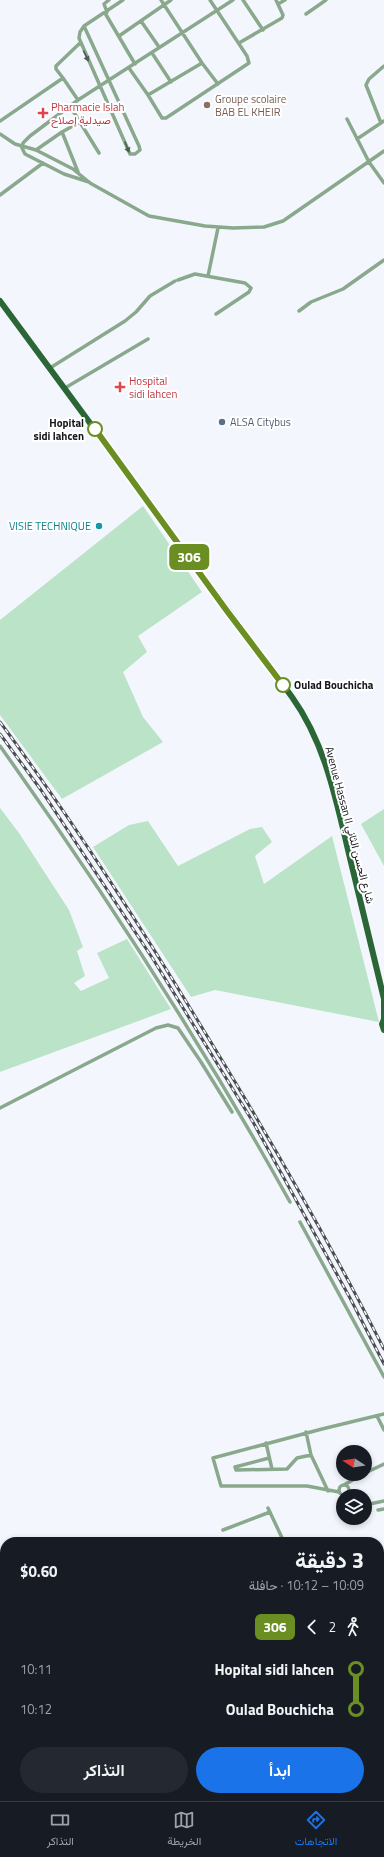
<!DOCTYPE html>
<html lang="ar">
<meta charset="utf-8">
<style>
:root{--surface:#171b24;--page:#242831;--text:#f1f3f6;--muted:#9ea1a6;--line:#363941;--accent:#1a73e8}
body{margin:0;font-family:"Titillium Web",Vazirmatn,sans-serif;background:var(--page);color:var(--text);direction:rtl;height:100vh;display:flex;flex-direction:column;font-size:15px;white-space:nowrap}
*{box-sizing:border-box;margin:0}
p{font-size:13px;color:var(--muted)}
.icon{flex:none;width:22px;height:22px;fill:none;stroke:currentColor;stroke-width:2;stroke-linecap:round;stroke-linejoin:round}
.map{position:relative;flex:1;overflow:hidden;direction:ltr}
.drawer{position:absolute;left:0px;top:1537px;width:384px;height:264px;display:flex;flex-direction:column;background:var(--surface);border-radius:16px 16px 0 0;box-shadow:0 2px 6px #0003;direction:rtl}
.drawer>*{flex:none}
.badge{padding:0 8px;border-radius:6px;font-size:14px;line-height:26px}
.needle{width:26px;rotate:282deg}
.tools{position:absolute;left:336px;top:1445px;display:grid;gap:8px}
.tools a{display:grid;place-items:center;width:36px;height:36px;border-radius:50%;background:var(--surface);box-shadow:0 2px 6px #0003;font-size:20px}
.map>.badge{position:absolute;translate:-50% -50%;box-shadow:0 0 0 2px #fff}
.legs{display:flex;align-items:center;gap:6px;height:44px;padding:0 20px;font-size:13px}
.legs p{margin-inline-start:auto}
.headline{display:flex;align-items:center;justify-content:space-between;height:68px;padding:0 20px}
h1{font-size:22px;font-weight:700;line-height:30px}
.action{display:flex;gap:8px;margin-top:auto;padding:8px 20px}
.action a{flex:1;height:46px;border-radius:24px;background:var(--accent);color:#fff;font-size:16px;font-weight:700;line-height:46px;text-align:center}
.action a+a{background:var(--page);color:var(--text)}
ul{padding:0 20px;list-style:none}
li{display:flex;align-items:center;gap:14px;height:40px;font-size:15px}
li i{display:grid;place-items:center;width:6px;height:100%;margin:0 5px;background:currentColor}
li i::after{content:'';width:10px;height:10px;margin:-5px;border:3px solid;border-radius:50%;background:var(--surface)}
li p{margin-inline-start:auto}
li:first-child i{background:linear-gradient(#0000 50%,currentColor 0)}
li:last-child i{background:linear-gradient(currentColor 50%,#0000 0)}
.dock{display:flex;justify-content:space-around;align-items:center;height:56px;border-top:1px solid var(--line);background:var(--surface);font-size:11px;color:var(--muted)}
.dock a{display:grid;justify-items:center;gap:2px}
.dock .selected{color:var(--accent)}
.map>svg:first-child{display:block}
.green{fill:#bae3c8}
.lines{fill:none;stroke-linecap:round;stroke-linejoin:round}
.street{stroke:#89a88c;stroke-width:3.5}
.primary{stroke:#2a6636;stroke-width:6}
.rail-casing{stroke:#4a4d51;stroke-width:3}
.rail{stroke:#fff;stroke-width:1.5;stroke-dasharray:4.5;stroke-linecap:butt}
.oneway{fill:#4e5e52}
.line-1-casing{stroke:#fff;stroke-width:9}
.line-1{stroke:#6b8e23;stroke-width:6}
.education-dot{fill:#8d6e63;stroke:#fff;stroke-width:1.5}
.health-dot{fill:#e0444e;stroke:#fff;stroke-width:1.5}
.service-dot{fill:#5c6f8a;stroke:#fff;stroke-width:1.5}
.stop-1-dot{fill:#fff;stroke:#6b8e23;stroke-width:2}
.culture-dot{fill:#0f9aa8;stroke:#fff;stroke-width:1.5}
.labels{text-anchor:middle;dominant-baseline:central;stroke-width:4;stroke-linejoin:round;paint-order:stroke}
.education-label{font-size:11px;fill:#785e54;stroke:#fff;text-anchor:start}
.health-label{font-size:11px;fill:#be3a42;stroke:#fff;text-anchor:start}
.service-label{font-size:11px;fill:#4e5e75;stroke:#fff;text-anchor:start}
.stop-label{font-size:11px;font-weight:bold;fill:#131519;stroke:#fff;text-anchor:end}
.culture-label{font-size:11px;fill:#0d838f;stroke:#fff;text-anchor:end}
.street-label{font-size:11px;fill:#131519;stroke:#fff}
</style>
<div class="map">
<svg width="384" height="1801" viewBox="0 0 384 1801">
<rect width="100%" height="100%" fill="#f3f7fd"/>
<path class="green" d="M 143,506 L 202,592 L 138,636 L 147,652 L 123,672 L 143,717 L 163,742 L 62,799 L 0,715 L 0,620 Z
M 0,808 L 19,833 L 69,910 L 83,947 L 77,951 L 85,976 L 74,983 L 81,991 L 109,978 L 97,953 L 127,939 L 171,1009 L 0,1072 Z
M 384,809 L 384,866 L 361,824 Z
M 148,821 L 178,866 L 250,829 L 262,827 L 272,842 L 255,856 L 264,884 L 332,836 L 379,1022 L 215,990 L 191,997 L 93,847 L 129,825 Z"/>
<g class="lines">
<path class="street" d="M 243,0 L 263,30
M 278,4 L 285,0
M 107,12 L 104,4 L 109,0
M 105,13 L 135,64
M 306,14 L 326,0
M 141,21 L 159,47
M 84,26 L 139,146 L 140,150 L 135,154 L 130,154 L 79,38 L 80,32 L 84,26 L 123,0
M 119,36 L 171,0
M 239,43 L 282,18 L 283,15 L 276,0
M 152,53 L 171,82
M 202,63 L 218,84
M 129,68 L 148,95 L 202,63 L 161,0
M 63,78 L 56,69 L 56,66 L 80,43
M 148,95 L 162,118 L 166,118 L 249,63 L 247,56 L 210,0
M 70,106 L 99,153
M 347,119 L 369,162 L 384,183
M 0,121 L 63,78 L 78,100
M 381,123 L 366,85 L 369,79 L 384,66
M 62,132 L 80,122
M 0,134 L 15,144 L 36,150 L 73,169 L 90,183 L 149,216 L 205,226 L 233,228 L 264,227 L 283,221 L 384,151
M 357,139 L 384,121
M 36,150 L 62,132 L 78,172
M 89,182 L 64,174 L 25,154 L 22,148 L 23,143 L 30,136 L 78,100 L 233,0
M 0,195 L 43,163
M 208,276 L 218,228
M 178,280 L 195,274 L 245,283 L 251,288 L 249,292 L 216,314
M 299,311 L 311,302 L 343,289 L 384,260
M 50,368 L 125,321 L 136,312 L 150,296 L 175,281
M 65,388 L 148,339
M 0,746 C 105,893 202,1044 290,1202
M 0,1108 L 156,1028 L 168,1025 L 178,1028 L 201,1062 L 232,1112
M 300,1222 L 384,1377
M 377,1416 L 384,1430
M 306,1432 L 311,1455 L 328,1491
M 266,1443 L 272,1469
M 269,1458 L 235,1467 L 236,1470 L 287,1469 L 297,1458 L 311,1455
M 365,1473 L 384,1464
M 344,1485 L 363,1474
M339 1490a5 5 0 1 1 10 0a5 5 0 1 1-10 0Z
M 339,1492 L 307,1486 L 221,1486 L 213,1458 L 322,1429 L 384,1414
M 365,1505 L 384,1501
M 268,1508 L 284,1542
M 378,1510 L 384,1509
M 223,1530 L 270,1512
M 379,1615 L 384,1613
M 379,1730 L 384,1729
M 0,1773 L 5,1778
M 25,1796 L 31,1801
M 145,1801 L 150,1796
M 273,1801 L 280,1796"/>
<path class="primary" d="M 0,301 L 292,697 C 325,743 336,799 349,854 C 361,902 372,951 384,999
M 384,1019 L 384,1000
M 384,1019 L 382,1024 L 384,1030"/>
<defs>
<path id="rail" d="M 0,722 C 71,818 136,919 198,1021 C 264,1128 327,1237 384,1349
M 0,734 L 41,790 L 153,959 L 253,1122 L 350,1298 L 384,1364"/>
</defs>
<use href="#rail" class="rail-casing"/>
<use href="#rail" class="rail"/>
</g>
<defs><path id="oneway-solid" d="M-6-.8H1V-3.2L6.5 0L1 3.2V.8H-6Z"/></defs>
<g class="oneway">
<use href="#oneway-solid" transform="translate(86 56) rotate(65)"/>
<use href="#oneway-solid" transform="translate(127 147) rotate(68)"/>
</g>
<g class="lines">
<defs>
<path id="line-1" d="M 95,429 L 227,611 L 283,685"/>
</defs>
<use href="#line-1" class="line-1-casing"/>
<use href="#line-1" class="line-1"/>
</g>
<circle class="education-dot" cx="207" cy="105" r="4"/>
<g class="health-dot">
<path d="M41 107h4v4h4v4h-4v4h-4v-4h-4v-4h4z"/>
<path d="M118 381h4v4h4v4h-4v4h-4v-4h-4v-4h4z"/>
</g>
<circle class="service-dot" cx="222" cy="422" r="4"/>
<g class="stop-1-dot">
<circle cx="95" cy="429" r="7"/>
<circle cx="283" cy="685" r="7"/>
</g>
<circle class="culture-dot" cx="99" cy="526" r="4"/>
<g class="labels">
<g class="education-label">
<text x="215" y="99">Groupe scolaire<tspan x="215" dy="13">BAB EL KHEIR</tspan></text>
</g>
<g class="health-label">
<text x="51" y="107">Pharmacie Islah<tspan x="51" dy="13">صيدلية إصلاح</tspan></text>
<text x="129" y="381">Hospital<tspan x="129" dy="13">sidi lahcen</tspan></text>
</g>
<g class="service-label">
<text x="230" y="422">ALSA Citybus</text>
</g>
<g class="stop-label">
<text x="84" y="423">Hopital<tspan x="84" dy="13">sidi lahcen</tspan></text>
<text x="294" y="685" text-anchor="start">Oulad Bouchicha</text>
</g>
<g class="culture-label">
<text x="91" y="526">VISIE TECHNIQUE</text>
</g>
<g class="street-label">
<text transform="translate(350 825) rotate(75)">Avenue Hassan II شارع الحسن الثاني</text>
</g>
</g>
</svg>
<div class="tools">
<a><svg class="needle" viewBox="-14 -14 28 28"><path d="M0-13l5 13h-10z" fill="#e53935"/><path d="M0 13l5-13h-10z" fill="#9ea1a6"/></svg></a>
<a><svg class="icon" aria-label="layers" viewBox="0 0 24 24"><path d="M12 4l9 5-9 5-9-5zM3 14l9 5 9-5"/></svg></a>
</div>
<b class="badge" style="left:189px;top:557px;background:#6b8e23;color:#fff">306</b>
<section class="drawer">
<div class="headline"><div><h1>3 دقيقة</h1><p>10:09 – 10:12 · حافلة</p></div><b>$0.60</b></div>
<div class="legs"><svg class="icon" aria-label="walk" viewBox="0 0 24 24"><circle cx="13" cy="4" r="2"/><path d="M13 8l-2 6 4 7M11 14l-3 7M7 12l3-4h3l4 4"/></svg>2<svg class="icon" aria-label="back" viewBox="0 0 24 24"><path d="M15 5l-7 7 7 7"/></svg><b class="badge" style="background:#6b8e23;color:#fff">306</b></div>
<ul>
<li><i style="color:#6b8e23"></i><b>Hopital sidi lahcen</b><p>10:11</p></li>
<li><i style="color:#6b8e23"></i><b>Oulad Bouchicha</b><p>10:12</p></li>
</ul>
<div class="action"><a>ابدأ</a><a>التذاكر</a></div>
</section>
</div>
<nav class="dock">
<a class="selected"><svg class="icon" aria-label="directions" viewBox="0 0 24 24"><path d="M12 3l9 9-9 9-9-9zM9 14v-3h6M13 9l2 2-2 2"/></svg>الاتجاهات</a>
<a><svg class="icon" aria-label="map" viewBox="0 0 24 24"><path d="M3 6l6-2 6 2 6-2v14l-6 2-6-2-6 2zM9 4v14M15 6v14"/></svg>الخريطة</a>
<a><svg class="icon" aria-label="tickets" viewBox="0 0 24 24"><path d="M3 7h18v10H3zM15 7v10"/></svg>التذاكر</a>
</nav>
